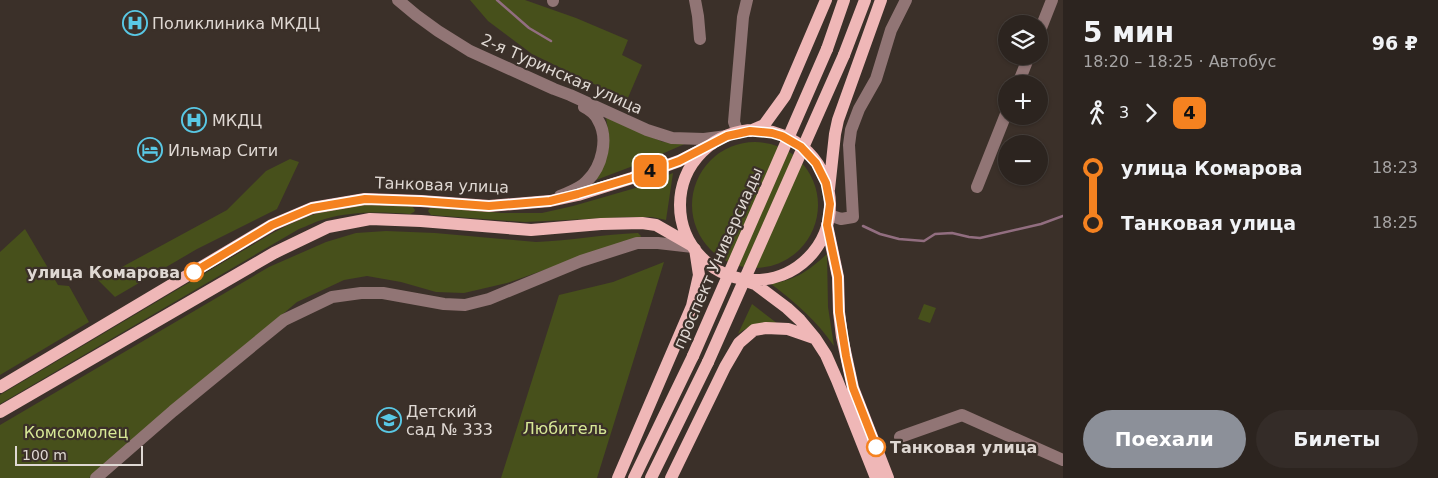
<!DOCTYPE html>
<html lang="ru">
<meta charset="utf-8">
<style>
:root{--surface:#2c241f;--page:#342c28;--text:#f1f3f6;--muted:#a6a4a4;--line:#48413d;--accent:#8c9099}
body{margin:0;font-family:"DejaVu Sans",sans-serif;background:var(--page);color:var(--text);height:100vh;display:flex;flex-direction:column;font-size:19px;white-space:nowrap}
*{box-sizing:border-box;margin:0}
p{font-size:16px;color:var(--muted)}
.icon{flex:none;width:28px;height:28px;fill:none;stroke:currentColor;stroke-width:2;stroke-linecap:round;stroke-linejoin:round}
.map{position:relative;flex:1;overflow:hidden}
.sheet{display:flex;flex-direction:column;background:var(--surface);width:375px}
.sheet>*{flex:none}
.badge{padding:0 10px;border-radius:8px;font-size:18px;line-height:32px}
.buttons{position:absolute;left:998px;top:15px;display:grid;gap:10px}
.buttons a{display:grid;place-items:center;width:50px;height:50px;border-radius:50%;background:var(--surface);box-shadow:0 1px 4px #0004,0 0 0 1px var(--line);font-size:25px}
.scale{position:absolute;left:15px;bottom:12px;width:128px;box-sizing:border-box;padding-left:5px;border:2px solid #dfd8d3;border-top:0;font-size:14px;line-height:18px;white-space:nowrap;color:#dfd8d3;-webkit-text-stroke:4px #3b3029;paint-order:stroke}
.map>.badge{position:absolute;translate:-50% -50%;box-shadow:0 0 0 2px #fff}
.legs{display:flex;align-items:center;gap:8px;height:55px;padding:0 20px;font-size:16px}
.legs p{margin-inline-start:auto}
.headline{display:flex;align-items:center;justify-content:space-between;height:85px;padding:0 20px}
h1{font-size:28px;font-weight:800;line-height:38px}
.cta{display:flex;gap:10px;margin-top:auto;padding:10px 20px}
.cta a{flex:1;height:58px;border-radius:30px;background:var(--accent);color:#fff;font-size:20px;font-weight:800;line-height:58px;text-align:center}
.cta a+a{background:var(--page);color:var(--text)}
ul{padding:0 20px;list-style:none}
li{display:flex;align-items:center;gap:18px;height:55px;font-size:19px}
li i{display:grid;place-items:center;width:8px;height:100%;margin:0 6px;background:currentColor}
li i::after{content:'';width:12px;height:12px;margin:-6px;border:4px solid;border-radius:50%;background:var(--surface)}
li p{margin-inline-start:auto}
li:first-child i{background:linear-gradient(#0000 50%,currentColor 0)}
li:last-child i{background:linear-gradient(currentColor 50%,#0000 0)}
main{display:flex;flex:1;min-height:0}
.map>svg:first-child{display:block}
.green{fill:#47501b}
.lines{fill:none;stroke-linecap:round;stroke-linejoin:round}
.stream{stroke:#926e80;stroke-width:2.5}
.minor{stroke:#917575;stroke-width:12}
.major{stroke:#efb7b7;stroke-width:12}
.major-bridge{stroke:#efb7b7;stroke-width:12}
.line-1-casing{stroke:#fff;stroke-width:11}
.line-1{stroke:#f58220;stroke-width:8}
.stop-1-dot{fill:#fff;stroke:#f58220;stroke-width:2.5}
.labels{text-anchor:middle;dominant-baseline:central;stroke-width:4.5;stroke-linejoin:round;paint-order:stroke}
.poi-label{font-size:16px;fill:#dfd8d3;stroke:#3b3029;text-anchor:start}
.street-label{font-size:16px;fill:#dfd8d3;stroke:#3b3029}
.stop-label{font-size:16px;font-weight:bold;fill:#dfd8d3;stroke:#3b3029;text-anchor:end}
.park-label{font-size:16px;fill:#d7e896;stroke:#3b3029}
</style>
<main>
<div class="map">
<svg width="1063" height="478" viewBox="0 0 1063 478">
<rect width="100%" height="100%" fill="#3b3029"/>
<path class="green" d="M 470,0 L 525,0 L 576,18 L 628,40 L 622,55 L 642,65 L 627,100 L 532,54 L 488,21 Z
M 606,117 L 663,142 L 687,143 L 641,163 L 596,180 L 609,137 Z
M692 205a63 63 0 1 1 126 0a63 63 0 1 1-126 0Z
M 290,159 L 299,162 L 277,209 L 197,249 L 115,297 L 98,280 L 227,210 L 266,171 Z
M 673,173 L 666,220 L 652,217 L 628,217 L 525,222 L 431,215 L 428,211 L 430,208 L 432,207 L 502,213 L 542,213 L 573,206 L 639,187 Z
M 374,204 L 412,206 L 415,210 L 414,212 L 410,214 C 382,212 353,211 325,219 C 316,221 308,226 299,229 L 0,404 L 0,395 L 271,234 C 308,214 331,206 374,204 Z
M 25,229 L 58,285 L 69,286 L 89,322 L 0,375 L 0,252 Z
M 386,231 L 435,233 L 536,242 C 570,241 604,234 638,233 L 641,236 L 639,240 L 564,263 L 507,283 L 464,293 L 436,292 L 401,282 L 367,276 L 344,280 L 297,302 L 89,478 L 0,478 L 0,425 L 269,267 L 326,242 L 356,233 Z
M 827,254 L 828,307 L 834,346 C 817,321 795,302 771,284 C 797,279 807,272 827,254 Z
M 664,262 L 597,478 L 501,478 L 559,295 L 613,282 Z
M 752,304 L 778,324 C 763,325 750,324 738,334 Z
M 924,304 L 936,308 L 930,323 L 918,319 Z"/>
<g class="lines">
<path class="stream" d="M 497,0 L 529,28 L 551,41
M 863,226 L 880,234 L 899,239 L 924,241 L 935,234 L 952,233 L 969,237 L 980,238 L 1041,224 L 1063,216"/>
<path class="minor" d="M 398,0 L 416,15 L 438,31 L 470,51 L 554,89 L 570,95 L 647,130 L 672,138 L 704,139 L 727,136
M 695,0 L 698,16 L 700,39
M 553,1 L 553,0
M 1039,33 L 1052,0
M 1018,84 L 1029,56
M 738,133 L 734,122 L 743,17 L 747,0
M 977,187 L 1006,114
M 560,196 C 569,192 580,189 587,181 C 602,167 609,138 598,120 C 595,114 590,110 584,107
M 829,215 L 841,219 L 853,217 L 849,145 L 851,130 L 859,109 L 876,79 L 891,30 L 906,0
M 900,437 L 962,415 L 1063,460
M 96,478 L 173,411 L 284,320 L 332,297 L 361,293 L 383,293 L 444,304 L 465,305 L 489,299 L 581,261 L 637,243 L 658,243 L 693,247"/>
<path class="major" d="M 827,49 L 844,0
M 844,55 L 865,0
M680 205a75 75 0 1 1 150 0a75 75 0 1 1-150 0Z
M 750,131 L 764,125 L 785,96 L 826,0
M 829,189 L 835,134 L 838,120 L 881,0
M 827,225 L 838,277 L 839,312 L 842,337 L 853,388 L 888,478
M 746,281 L 755,284 L 787,308 L 800,320 L 815,338 L 826,355 L 837,380 L 876,478
M 0,387 L 272,225 L 312,208 L 365,199 L 421,201 L 489,206 L 550,201 L 578,195 L 632,178 L 679,161 L 712,144
M 0,412 L 274,253 L 328,227 L 370,219 L 421,221 L 531,230 L 601,224 L 642,223 L 656,225 L 691,245
M 618,478 L 692,306 L 699,275 L 695,249
M 634,478 L 693,356
M 651,478 L 708,362
M 671,478 L 725,367 L 739,343 L 754,330 L 766,328 L 788,329 L 814,338"/>
<path class="major-bridge" d="M 693,356 L 827,49
M 708,362 L 844,55"/>
</g>
<g class="lines">
<defs>
<path id="line-1" d="M 194,272 L 272,225 L 312,208 L 365,199 L 421,201 L 489,206 L 550,201 L 578,194 L 632,178 L 679,161 L 727,136 L 750,131 L 772,133 L 782,136 L 801,147 L 816,163 L 826,183 L 830,204 L 827,225 L 838,277 L 839,312 L 846,356 L 853,388 L 876,447"/>
</defs>
<use href="#line-1" class="line-1-casing"/>
<use href="#line-1" class="line-1"/>
</g>
<defs>
<symbol id="hospital-ring" viewBox="-11 -11 22 22"><circle r="9.5" fill="#3b3029" stroke="#59c8e5" stroke-width="1.5"/><path d="M-5-5h3v3.5h4V-5h3V5h-3V1.5h-4V5h-3Z" fill="#59c8e5"/></symbol>
<symbol id="hotel-ring" viewBox="-11 -11 22 22"><circle r="9.5" fill="#3b3029" stroke="#59c8e5" stroke-width="1.5"/><path d="M-6-4.5h1.5V1H6V5H4.5V3h-9V5H-6ZM-4 0a1.8 1.8 0 1 1 3.6 0ZM.5 0V-2.5h3Q6-2.5 6 0Z" fill="#59c8e5"/></symbol>
<symbol id="school-ring" viewBox="-11 -11 22 22"><circle r="9.5" fill="#3b3029" stroke="#59c8e5" stroke-width="1.5"/><path d="M0-5L7-2L0 1L-7-2ZM-4 1L0 2.5L4 1V4Q0 6-4 4Z" fill="#59c8e5"/></symbol>
</defs>
<g fill-rule="evenodd">
<use href="#hospital-ring" x="121" y="9" width="28" height="28"/>
<use href="#hospital-ring" x="180" y="106" width="28" height="28"/>
<use href="#hotel-ring" x="136" y="136" width="28" height="28"/>
<use href="#school-ring" x="375" y="406" width="28" height="28"/>
</g>
<g class="stop-1-dot">
<circle cx="194" cy="272" r="9"/>
<circle cx="876" cy="447" r="9"/>
</g>
<g class="labels">
<g class="poi-label">
<text x="152" y="23">Поликлиника МКДЦ</text>
<text x="212" y="120">МКДЦ</text>
<text x="168" y="150">Ильмар Сити</text>
<text x="406" y="411">Детский<tspan x="406" dy="18">сад № 333</tspan></text>
</g>
<g class="street-label">
<text transform="translate(562 74) rotate(24)">2-я Туринская улица</text>
<text transform="translate(442 185) rotate(2)">Танковая улица</text>
<text transform="translate(718 258) rotate(-66)">проспект Универсиады</text>
</g>
<g class="stop-label">
<text x="180" y="272">улица Комарова</text>
<text x="890" y="447" text-anchor="start">Танковая улица</text>
</g>
<g class="park-label">
<text x="565" y="428">Любитель</text>
<text x="76" y="432">Комсомолец</text>
</g>
</g>
</svg>
<div class="buttons">
<a><svg class="icon" aria-label="layers" viewBox="0 0 24 24"><path d="M12 4l9 5-9 5-9-5zM3 14l9 5 9-5"/></svg></a>
<a>+</a>
<a>−</a>
</div>
<div class="scale">100 m</div>
<b class="badge" style="left:650px;top:171px;background:#f58220;color:#111">4</b>
</div>
<section class="sheet">
<div class="headline"><div><h1>5 мин</h1><p>18:20 – 18:25 · Автобус</p></div><b>96 ₽</b></div>
<div class="legs"><svg class="icon" aria-label="walk" viewBox="0 0 24 24"><circle cx="13" cy="4" r="2"/><path d="M13 8l-2 6 4 7M11 14l-3 7M7 12l3-4h3l4 4"/></svg>3<svg class="icon" aria-label="forward" viewBox="0 0 24 24"><path d="M9 5l7 7-7 7"/></svg><b class="badge" style="background:#f58220;color:#111">4</b></div>
<ul>
<li><i style="color:#f58220"></i><b>улица Комарова</b><p>18:23</p></li>
<li><i style="color:#f58220"></i><b>Танковая улица</b><p>18:25</p></li>
</ul>
<div class="cta"><a>Поехали</a><a>Билеты</a></div>
</section>
</main>
